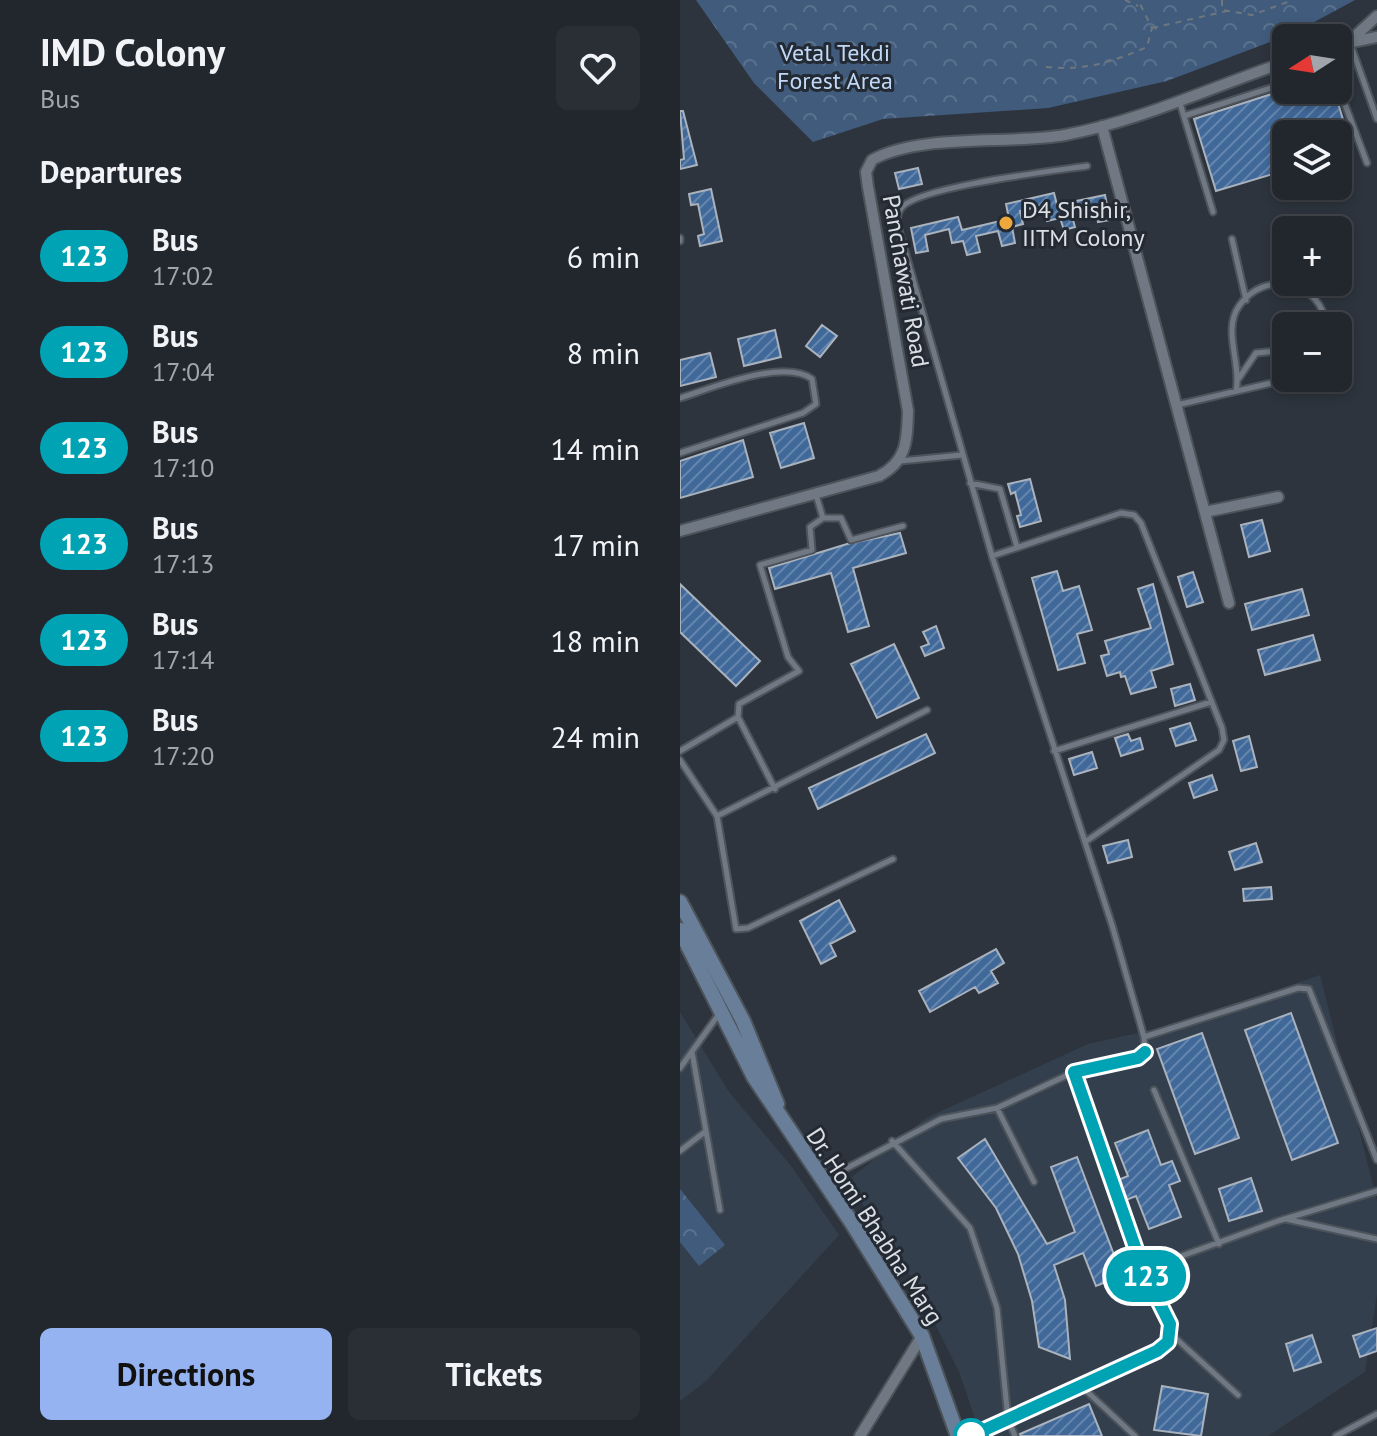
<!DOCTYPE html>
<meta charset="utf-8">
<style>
:root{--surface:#22272e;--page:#2a2f36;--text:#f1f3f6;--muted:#a2a5aa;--line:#3f444a;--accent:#95b2f1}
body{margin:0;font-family:"PT Sans",sans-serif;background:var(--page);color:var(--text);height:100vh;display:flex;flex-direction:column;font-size:30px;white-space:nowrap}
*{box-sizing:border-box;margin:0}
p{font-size:26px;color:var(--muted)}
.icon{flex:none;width:44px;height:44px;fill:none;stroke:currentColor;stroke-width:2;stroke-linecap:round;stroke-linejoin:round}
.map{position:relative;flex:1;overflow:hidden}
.drawer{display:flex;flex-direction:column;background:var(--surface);width:680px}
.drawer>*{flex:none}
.badge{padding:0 16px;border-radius:26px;font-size:28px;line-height:52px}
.needle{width:52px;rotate:258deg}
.tools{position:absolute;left:592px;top:24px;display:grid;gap:16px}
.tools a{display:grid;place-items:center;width:80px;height:80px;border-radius:12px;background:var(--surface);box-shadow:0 4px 12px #0003,0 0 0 2px var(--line);font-size:40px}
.map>.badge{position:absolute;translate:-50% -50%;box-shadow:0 0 0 4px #fff}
h2{padding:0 40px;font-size:30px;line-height:72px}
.round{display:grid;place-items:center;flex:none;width:84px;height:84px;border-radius:12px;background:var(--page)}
.overview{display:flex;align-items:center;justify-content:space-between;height:136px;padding:0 40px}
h1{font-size:38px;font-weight:600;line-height:60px}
.action{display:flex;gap:16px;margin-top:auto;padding:16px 40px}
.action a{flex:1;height:92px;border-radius:12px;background:var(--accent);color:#111;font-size:32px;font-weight:600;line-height:92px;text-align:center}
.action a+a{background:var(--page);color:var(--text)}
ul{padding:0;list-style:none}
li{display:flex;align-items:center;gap:24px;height:96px;padding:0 40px}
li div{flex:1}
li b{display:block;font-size:30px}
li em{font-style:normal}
li .badge{min-width:88px;font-weight:700;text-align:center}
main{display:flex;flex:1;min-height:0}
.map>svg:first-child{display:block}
.built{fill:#333f4d}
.forest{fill:url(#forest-crowns)}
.building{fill:url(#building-hatch);stroke:#a9b2bd;stroke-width:2}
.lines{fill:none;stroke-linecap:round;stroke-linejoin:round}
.service-casing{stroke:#4c535a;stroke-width:9}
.minor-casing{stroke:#4c535a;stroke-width:14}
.secondary-casing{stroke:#4c535a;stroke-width:18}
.path{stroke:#70767e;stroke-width:2;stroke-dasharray:6 6;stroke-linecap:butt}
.service{stroke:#707883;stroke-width:5}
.minor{stroke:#707883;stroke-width:10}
.secondary{stroke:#697e98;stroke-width:14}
.line-casing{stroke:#fff;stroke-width:18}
.line{stroke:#00a3b4;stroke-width:12}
.poi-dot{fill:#eea83c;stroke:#232a33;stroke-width:3}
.stop-dot{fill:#fff;stroke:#00a3b4;stroke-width:4}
.labels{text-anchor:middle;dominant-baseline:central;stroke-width:6;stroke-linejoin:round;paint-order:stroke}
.park-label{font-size:24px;fill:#c0d8f5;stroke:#232a33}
.poi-label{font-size:24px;fill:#dbe0e5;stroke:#232a33;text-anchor:start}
.street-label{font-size:24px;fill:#dbe0e5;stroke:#232a33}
</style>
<main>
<section class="drawer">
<div class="overview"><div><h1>IMD Colony</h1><p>Bus</p></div><a class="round"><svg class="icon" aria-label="heart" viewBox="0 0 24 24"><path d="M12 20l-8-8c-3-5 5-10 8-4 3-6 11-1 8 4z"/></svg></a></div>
<h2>Departures</h2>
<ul>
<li><span class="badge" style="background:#00a3b4;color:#fff">123</span><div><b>Bus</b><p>17:02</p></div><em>6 min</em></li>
<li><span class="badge" style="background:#00a3b4;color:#fff">123</span><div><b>Bus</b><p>17:04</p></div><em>8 min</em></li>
<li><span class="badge" style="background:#00a3b4;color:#fff">123</span><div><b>Bus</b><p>17:10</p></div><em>14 min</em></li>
<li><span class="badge" style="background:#00a3b4;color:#fff">123</span><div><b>Bus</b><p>17:13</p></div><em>17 min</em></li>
<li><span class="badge" style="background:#00a3b4;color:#fff">123</span><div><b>Bus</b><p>17:14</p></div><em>18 min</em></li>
<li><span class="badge" style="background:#00a3b4;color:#fff">123</span><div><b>Bus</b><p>17:20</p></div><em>24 min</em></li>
</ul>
<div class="action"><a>Directions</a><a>Tickets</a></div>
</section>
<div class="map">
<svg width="697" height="1436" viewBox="0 0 697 1436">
<defs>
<pattern id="forest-crowns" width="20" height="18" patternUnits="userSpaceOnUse" patternTransform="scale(2)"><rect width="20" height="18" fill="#405b7c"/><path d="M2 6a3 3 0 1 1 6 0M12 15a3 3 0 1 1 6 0" fill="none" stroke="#5b728e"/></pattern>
<pattern id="building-hatch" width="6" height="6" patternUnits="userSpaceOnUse" patternTransform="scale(2)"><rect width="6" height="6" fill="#40699a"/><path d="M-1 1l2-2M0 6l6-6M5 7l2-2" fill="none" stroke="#6485ad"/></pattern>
</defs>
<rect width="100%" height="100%" fill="#2d343d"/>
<path class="built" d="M 640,975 L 697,1201 L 697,1294 L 685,1372 L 588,1436 L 301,1436 L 279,1372 L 233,1280 L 167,1181 L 246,1118 L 408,1044 L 494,1025 Z
M 0,1012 L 49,1092 L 112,1167 L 159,1235 L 26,1381 L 0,1401 Z"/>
<path class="forest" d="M 16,0 L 675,0 L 614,33 L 487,81 L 368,108 L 203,119 L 133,142 L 74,83 Z
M 0,1189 L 45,1245 L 19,1266 L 0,1242 Z"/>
<path class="building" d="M 604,90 L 654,90 L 672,149 L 658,154 L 658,134 L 606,134 L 606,170 L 536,191 L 514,119 Z
M 0,111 L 3,111 L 17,165 L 0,169 L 0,160 L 4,159 Z
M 238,168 L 242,184 L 219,189 L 215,173 Z
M 31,189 L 42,241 L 20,246 L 18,236 L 24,234 L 18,204 L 11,205 L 9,194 Z
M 374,193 L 377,205 L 425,195 L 430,220 L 418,222 L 415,208 L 391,213 L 395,227 L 384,230 L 380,218 L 367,221 L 363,205 L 340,211 L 343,224 L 332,227 L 335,243 L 322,246 L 318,231 L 296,236 L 300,252 L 287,255 L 283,241 L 272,243 L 269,229 L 245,235 L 248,251 L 236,253 L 231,228 L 278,217 L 282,230 L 329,219 L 326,204 Z
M 142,325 L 157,336 L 140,357 L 126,346 Z
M 95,330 L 101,357 L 64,366 L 58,339 Z
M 30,353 L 36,377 L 0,386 L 0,360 Z
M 124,423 L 134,458 L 101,468 L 90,433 Z
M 63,440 L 73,477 L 0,498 L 0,461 Z
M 350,479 L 361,521 L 340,527 L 337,516 L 341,515 L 335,492 L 331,494 L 328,484 Z
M 582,520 L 590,551 L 569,557 L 561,525 Z
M 220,533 L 226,553 L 173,568 L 189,626 L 168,632 L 151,573 L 95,589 L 89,568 L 167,544 Z
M 377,571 L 383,591 L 399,586 L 412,630 L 397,634 L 405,663 L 378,670 L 352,578 Z
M 513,572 L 523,602 L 507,607 L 498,577 Z
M 0,584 L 80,661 L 56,686 L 0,632 Z
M 473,584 L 493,664 L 471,671 L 476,687 L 451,694 L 445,676 L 441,677 L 440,672 L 427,676 L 421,656 L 429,654 L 425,641 L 471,628 L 458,589 Z
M 622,589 L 629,615 L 572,630 L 565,604 Z
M 256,626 L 264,648 L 245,656 L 241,647 L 249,644 L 243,632 Z
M 633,635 L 640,660 L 585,675 L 578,650 Z
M 214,644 L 239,698 L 197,718 L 171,664 Z
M 510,684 L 515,700 L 495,706 L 491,689 Z
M 510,723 L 516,740 L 496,746 L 490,729 Z
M 246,734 L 255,753 L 138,809 L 129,788 Z
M 448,734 L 451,741 L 460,738 L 463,749 L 441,756 L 435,738 Z
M 569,736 L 577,767 L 561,771 L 553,741 Z
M 412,752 L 417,768 L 394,775 L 389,759 Z
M 532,775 L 537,790 L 514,798 L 509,783 Z
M 448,840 L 452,857 L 428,863 L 423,846 Z
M 576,843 L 582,862 L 555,870 L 549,852 Z
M 591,887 L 592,899 L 564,901 L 563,889 Z
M 159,900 L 175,931 L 150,944 L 156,956 L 141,964 L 120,921 Z
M 316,949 L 324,963 L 311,971 L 318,983 L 299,993 L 295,987 L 250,1012 L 239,991 Z
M 611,1013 L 658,1143 L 612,1160 L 565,1030 Z
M 522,1033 L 559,1138 L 515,1154 L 477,1049 Z
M 468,1130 L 481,1165 L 492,1161 L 500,1181 L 489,1185 L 501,1217 L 469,1229 L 456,1196 L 446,1200 L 438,1180 L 448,1176 L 435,1143 Z
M 305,1139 L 367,1244 L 395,1232 L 371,1167 L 397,1157 L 442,1276 L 416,1286 L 403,1253 L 374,1265 L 385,1300 L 390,1359 L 359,1347 L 352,1301 L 338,1254 L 316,1208 L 278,1158 Z
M 571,1178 L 582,1211 L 549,1221 L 539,1189 Z
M 697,1328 L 697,1351 L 680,1357 L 673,1336 Z
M 632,1335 L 641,1362 L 614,1371 L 606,1344 Z
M 482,1386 L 528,1394 L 521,1436 L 474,1430 Z
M 409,1404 L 422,1436 L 340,1436 L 340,1434 Z"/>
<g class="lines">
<defs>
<path id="service" d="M 670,43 L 697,119
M 658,86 L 687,163
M 499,100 L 533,212
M 504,116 L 606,83
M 616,230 L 618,223
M 0,238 L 0,241
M 552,239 L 566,300
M 604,283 L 606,271
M 559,378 L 576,353 L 598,351 L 606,358
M 556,391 C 562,365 542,330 559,306 C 584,269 642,280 646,326
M 0,398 C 32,388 104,358 132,379 L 136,404 L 123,413 L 0,453
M 497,405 L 613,378
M 220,461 L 282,455
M 290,483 L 320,489 L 337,547
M 136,495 L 143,518
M 312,556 L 441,513 L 454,515 L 461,523 L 542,728 L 544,740 L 539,750 L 405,842
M 58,717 L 59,704 L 119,671 L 108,657 L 80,565 L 132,550 L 130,527 L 143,518 L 161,518 L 171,540 L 223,526
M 0,751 L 58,717 L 95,789
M 374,751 L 531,702
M 0,760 L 37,816 L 247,710
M 37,816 L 56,929 L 68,928 L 213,859
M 464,1037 L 618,988 L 629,989 L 697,1160
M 12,1052 L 40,1210
M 0,1068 L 39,1014
M 474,1090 L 539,1244
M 317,1108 L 354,1182
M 212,1141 L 290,1228 L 317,1308 L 328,1419 L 335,1436
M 0,1151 L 26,1131
M 163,1170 L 261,1119 L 317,1108 L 394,1072
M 606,1219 L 697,1239
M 463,1270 L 598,1221 L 697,1191
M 491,1334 L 558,1395
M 401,1386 L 455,1436
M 291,1436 L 477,1351 C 488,1344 491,1337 490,1324 L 463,1270 L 394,1072 L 458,1058 L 465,1052 L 464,1037 L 432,925 L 312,556 L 217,223 C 217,217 218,211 223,206 C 245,186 373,171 407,166
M 656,1436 L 697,1414"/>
<path id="minor" d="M 671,40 L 697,16
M 658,45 L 697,37
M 422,126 L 549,603
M 525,512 L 598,497
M 0,531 L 199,476 C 227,461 227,441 228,411 L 188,187 L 186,172 L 192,160 C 240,133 329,145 385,135 C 460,121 534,86 606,62
M 180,1436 L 242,1336"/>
<path id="secondary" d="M 0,902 L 63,1021 L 97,1104
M 0,930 L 74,1077 L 172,1223 L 242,1336 L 278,1436"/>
</defs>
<use href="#service" class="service-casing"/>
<use href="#minor" class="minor-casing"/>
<use href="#secondary" class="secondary-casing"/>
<path class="path" d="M 445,0 L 458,6
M 542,0 L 542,10 L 572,15 L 613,0
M 472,28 L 547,11
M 366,67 C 404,71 432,62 467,47 L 472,28 L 458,0"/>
<use href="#service" class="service"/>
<use href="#minor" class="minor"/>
<use href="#secondary" class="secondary"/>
</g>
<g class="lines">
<defs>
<path id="line" d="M 291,1436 L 477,1351 L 488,1342 L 490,1324 L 463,1270 L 394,1072 L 458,1058 L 465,1052"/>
</defs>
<use href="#line" class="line-casing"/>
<use href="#line" class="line"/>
</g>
<circle class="poi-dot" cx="326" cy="223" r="8"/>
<circle class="stop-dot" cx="291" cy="1436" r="16"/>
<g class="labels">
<g class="park-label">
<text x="155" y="52">Vetal Tekdi<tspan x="155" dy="28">Forest Area</tspan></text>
</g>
<g class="poi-label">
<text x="342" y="209">D4 Shishir,<tspan x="342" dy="28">IITM Colony</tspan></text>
</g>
<g class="street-label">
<text transform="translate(226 281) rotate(80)">Panchawati Road</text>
<text transform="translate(195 1226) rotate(57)">Dr. Homi Bhabha Marg</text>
</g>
</g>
</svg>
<div class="tools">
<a><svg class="needle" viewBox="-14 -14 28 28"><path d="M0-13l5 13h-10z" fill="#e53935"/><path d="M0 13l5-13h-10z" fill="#a2a5aa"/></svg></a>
<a><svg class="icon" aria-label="layers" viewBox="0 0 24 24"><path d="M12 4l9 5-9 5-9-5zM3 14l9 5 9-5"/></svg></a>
<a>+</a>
<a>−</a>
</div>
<b class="badge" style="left:466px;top:1276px;background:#00a3b4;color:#fff">123</b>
</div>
</main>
